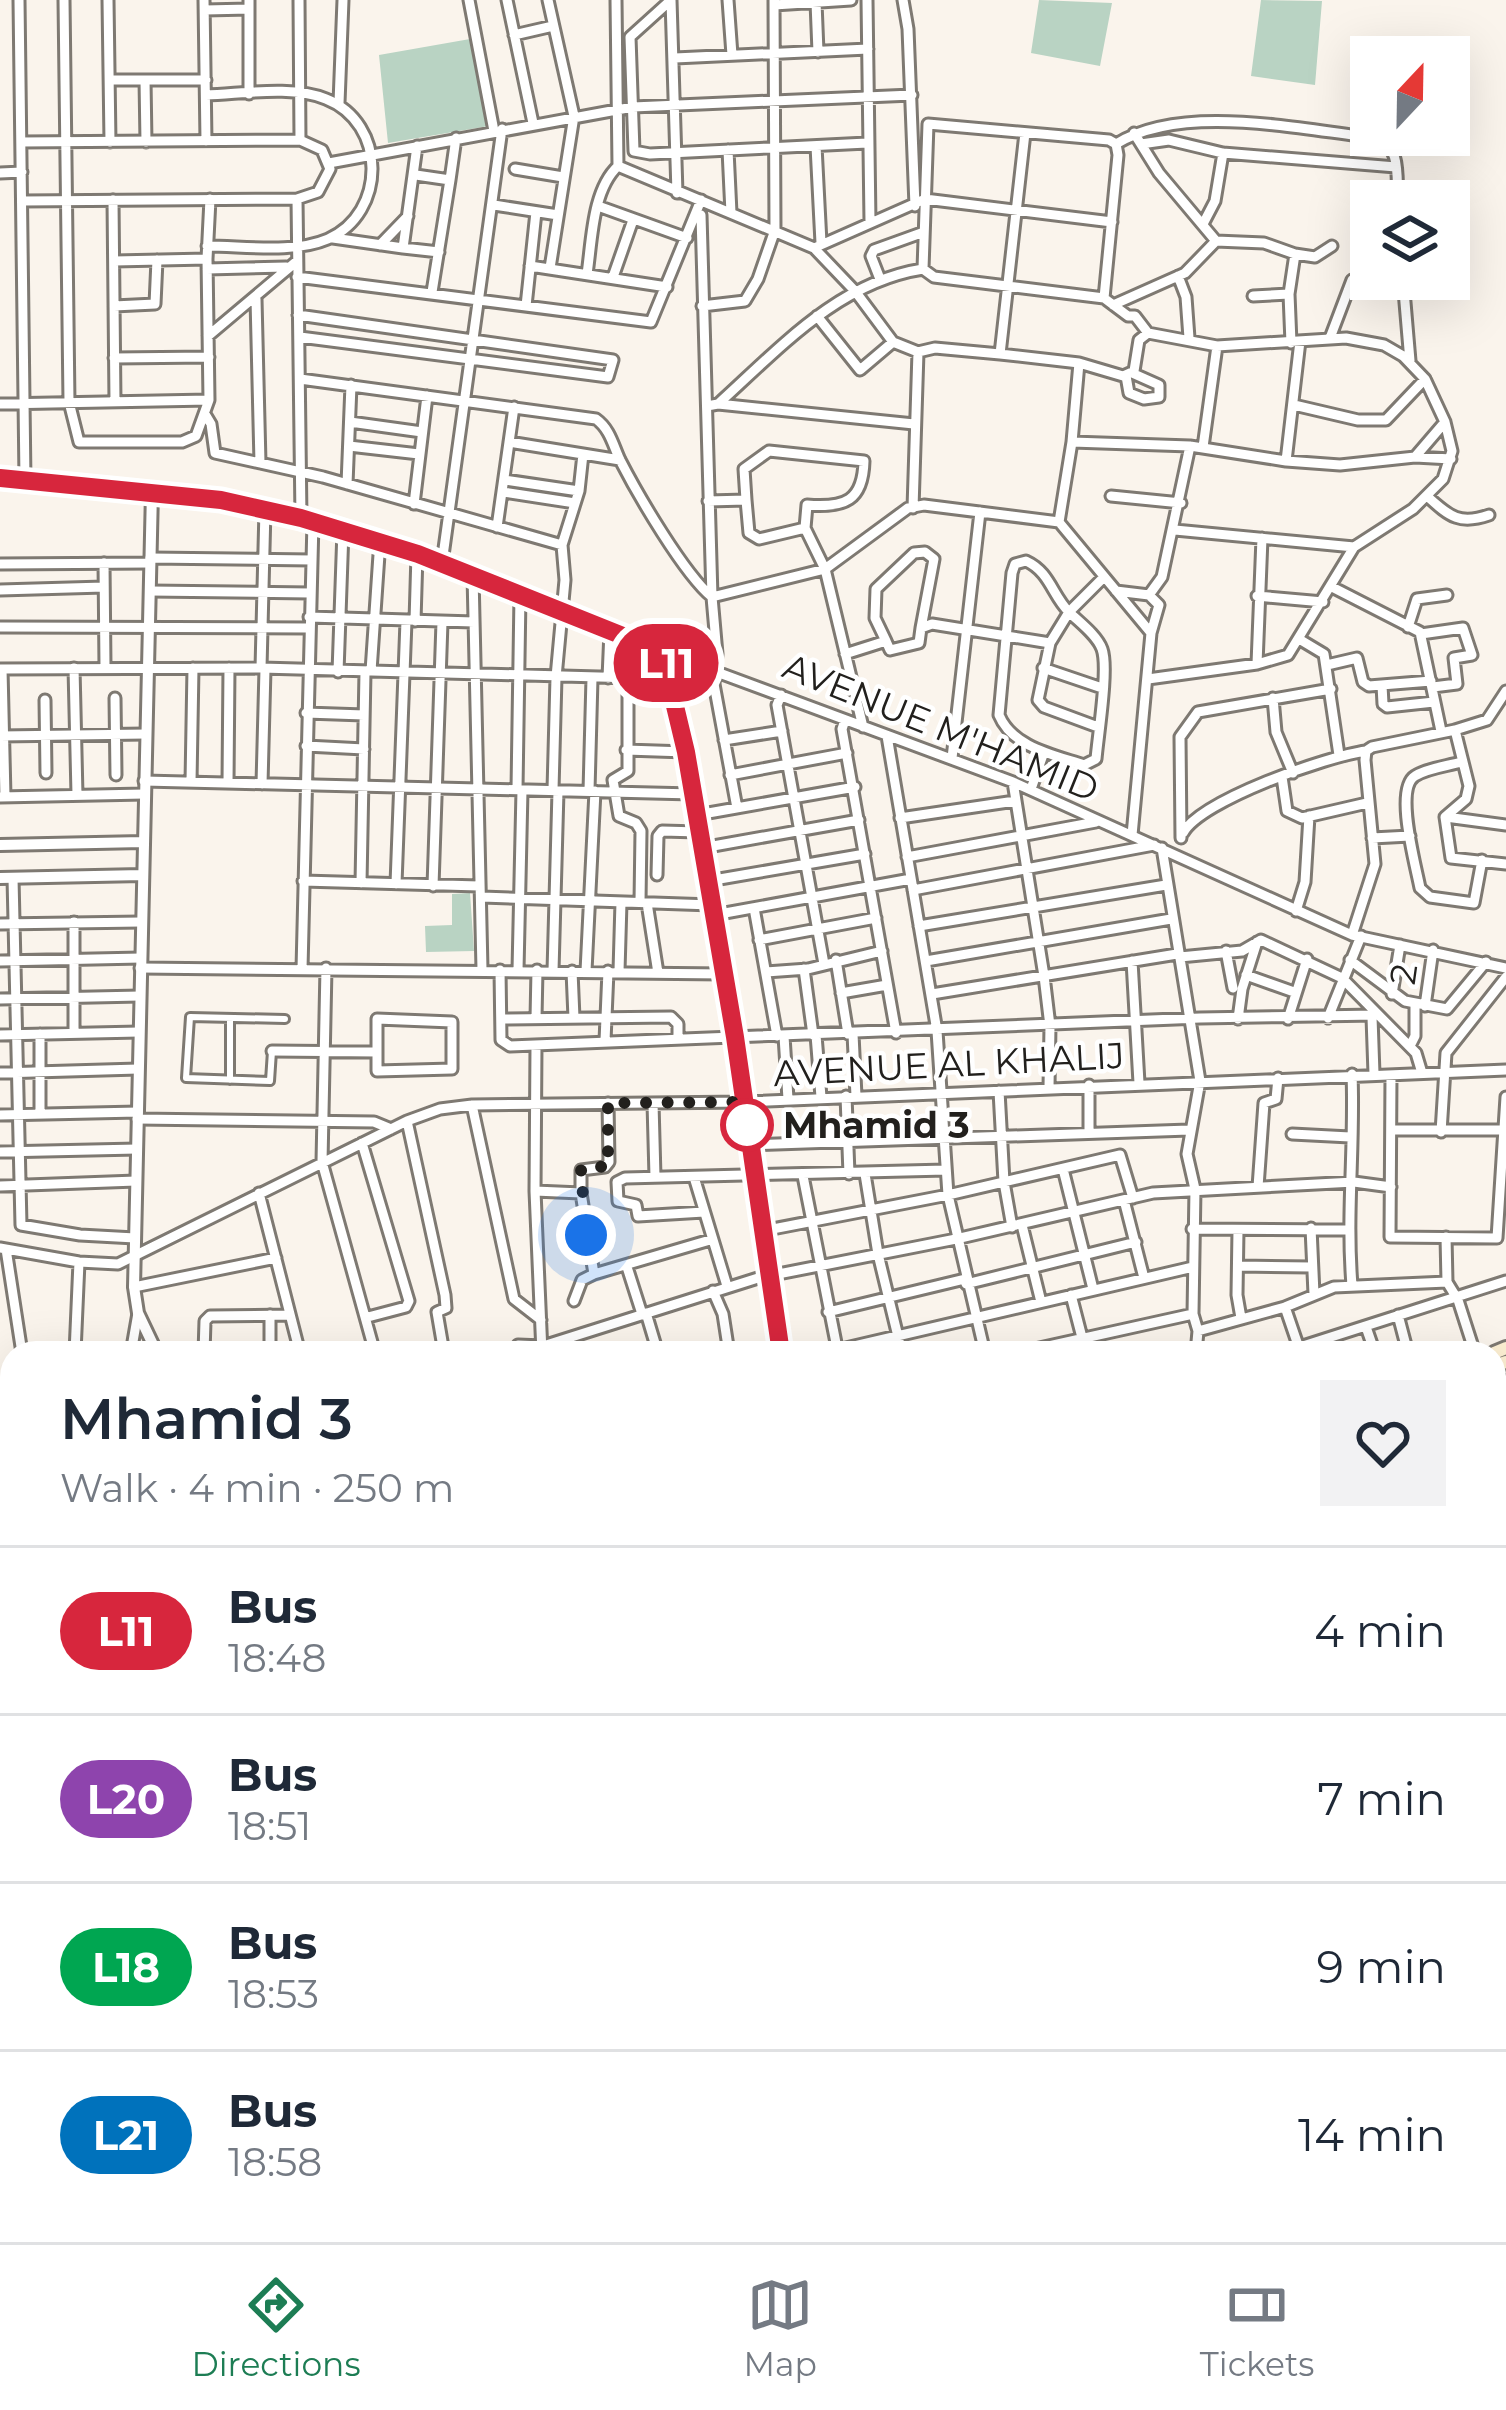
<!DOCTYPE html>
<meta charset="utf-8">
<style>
:root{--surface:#fff;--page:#f2f2f3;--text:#1f2937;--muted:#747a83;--line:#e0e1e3;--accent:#1d7d54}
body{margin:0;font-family:Montserrat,sans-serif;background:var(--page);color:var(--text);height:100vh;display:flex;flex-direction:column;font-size:45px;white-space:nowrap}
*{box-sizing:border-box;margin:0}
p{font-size:39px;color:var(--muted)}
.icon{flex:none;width:66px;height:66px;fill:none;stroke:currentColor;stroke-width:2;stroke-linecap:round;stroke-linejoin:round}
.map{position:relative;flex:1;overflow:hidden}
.details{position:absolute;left:0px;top:1341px;width:1506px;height:903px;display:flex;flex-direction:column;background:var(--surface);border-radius:36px 36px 0 0;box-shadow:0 12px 48px #0002}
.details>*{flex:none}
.badge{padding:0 24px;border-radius:39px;font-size:42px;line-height:78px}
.needle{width:78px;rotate:22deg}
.controls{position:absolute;left:1350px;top:36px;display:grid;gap:24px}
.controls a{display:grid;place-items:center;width:120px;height:120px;border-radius:0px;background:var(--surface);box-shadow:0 12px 48px #0002;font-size:60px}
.you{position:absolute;width:60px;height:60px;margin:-30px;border:9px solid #fff;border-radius:50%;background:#1a73e8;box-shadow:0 0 0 18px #1a73e833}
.map>.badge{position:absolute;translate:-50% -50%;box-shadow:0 0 0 6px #fff}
.round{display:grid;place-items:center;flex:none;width:126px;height:126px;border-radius:0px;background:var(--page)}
.headline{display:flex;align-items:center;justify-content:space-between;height:204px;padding:0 60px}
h1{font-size:57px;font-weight:600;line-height:90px}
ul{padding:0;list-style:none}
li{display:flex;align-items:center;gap:36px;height:168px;padding:0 60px;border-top:3px solid var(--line)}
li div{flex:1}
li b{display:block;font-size:45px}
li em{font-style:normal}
li .badge{min-width:132px;font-weight:700;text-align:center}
.tabs{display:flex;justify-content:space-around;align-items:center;height:168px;border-top:3px solid var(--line);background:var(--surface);font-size:33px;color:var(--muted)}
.tabs a{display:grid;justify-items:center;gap:6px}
.tabs .current{color:var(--accent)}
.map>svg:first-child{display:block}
.green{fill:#b9d3c3}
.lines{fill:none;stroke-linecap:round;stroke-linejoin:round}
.pedestrian-casing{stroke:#7e7972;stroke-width:12}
.minor-casing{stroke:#7e7972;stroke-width:15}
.tertiary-casing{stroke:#7e7972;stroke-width:16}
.secondary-casing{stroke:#7e7972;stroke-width:18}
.pedestrian{stroke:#fff;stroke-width:6}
.minor{stroke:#fff;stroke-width:9}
.tertiary{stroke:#fff;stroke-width:10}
.secondary{stroke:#fdf0d3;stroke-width:12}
.line-casing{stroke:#fff;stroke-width:27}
.line{stroke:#d7263d;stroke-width:18}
.walk{stroke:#22201d;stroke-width:12;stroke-dasharray:0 21.6}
.stop-dot{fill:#fff;stroke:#d7263d;stroke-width:6}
.labels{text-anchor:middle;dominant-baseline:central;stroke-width:9;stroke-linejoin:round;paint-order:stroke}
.street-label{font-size:36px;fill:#22201d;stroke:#fff}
.stop-label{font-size:36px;font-weight:bold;fill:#22201d;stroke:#fff;text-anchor:start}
</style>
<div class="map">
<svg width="1506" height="2242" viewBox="0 0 1506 2242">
<rect width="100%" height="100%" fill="#faf4ec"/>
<path class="green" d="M 1039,0 L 1112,3 L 1100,66 L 1031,53 Z
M 1261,0 L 1322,1 L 1315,85 L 1251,76 Z
M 470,39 L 489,126 L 388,143 L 379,55 Z
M 470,893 L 474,951 L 426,952 L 425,926 L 452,925 L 452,894 Z"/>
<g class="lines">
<defs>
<path id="pedestrian" d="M 230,1018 L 230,1080
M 272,1051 L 270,1081 L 186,1078 L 190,1017 L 285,1019"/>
<path id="minor" d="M 19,0 L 25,480
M 64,0 L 69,402 L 79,442 L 182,442 L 196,436 L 209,400 L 207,259 L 210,199
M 108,0 L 110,142
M 204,0 L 206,141
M 249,0 L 249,94
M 299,0 L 300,140
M 469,0 L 494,131
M 507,0 L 533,123
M 548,0 L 574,116 L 550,268
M 671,0 L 630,37 L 634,151 L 650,154 L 867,143
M 671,0 L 677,193
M 728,0 L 732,55
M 867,0 L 870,222
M 903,0 L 908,29 L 915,206
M 816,2 L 818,52
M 774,5 L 851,0
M 205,10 L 249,9
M 514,35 L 553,26
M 675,58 L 868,49
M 110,80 L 206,80
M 145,80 L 146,142
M 206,95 C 242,94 292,85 326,99 C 387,123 387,213 328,239 C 293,254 244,246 207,246
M 339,103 L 343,0
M 1134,133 L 1159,173 L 1216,241 L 1264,243 L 1295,254 L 1289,294 L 1291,343
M 21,142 L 300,140 L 322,150 L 330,169 L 318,192 L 297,199 L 22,201
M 1116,144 C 1183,102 1301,130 1377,138 C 1402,147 1396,178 1398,201
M 1141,144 L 1169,140 L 1223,153 L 1396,167
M 816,146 L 821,243
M 728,150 L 731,213
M 329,163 L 633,107 L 912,95
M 618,166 L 814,248 L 855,291 L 893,342 L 918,352 L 935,348 L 1000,354 L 1079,363 L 1123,376 L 1134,371 L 1139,340 L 1148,333
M 515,169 L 563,177
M 0,173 L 22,172
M 416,175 L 450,180 L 432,292
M 450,180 L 456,138
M 297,199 L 301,518
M 113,200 L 115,402
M 494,205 L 558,215
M 598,206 L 687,238
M 701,215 L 712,597
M 1203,224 L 1215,201 L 1223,153
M 333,238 L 403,248 L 417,146
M 380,245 L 408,216
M 403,248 L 439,252
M 814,248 L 925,199 L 1112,222
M 1295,254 L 1315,257 L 1332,246
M 114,261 L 207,259
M 530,266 L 667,287
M 207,269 L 286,267
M 923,269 L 928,124 L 1109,140 L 1116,144 L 1118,155 L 1104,298
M 587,274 C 592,241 592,190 618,166 L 616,0
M 1178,276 L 1186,297 L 1189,338
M 297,277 L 651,322 L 701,200
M 613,277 L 633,220
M 880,279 L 871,256 L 874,250 L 924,232
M 1403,279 L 1410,361
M 1253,296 L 1289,294
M 256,299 L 260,463
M 1113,305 L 1185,273 L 1216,241
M 114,306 L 155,304 L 157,260
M 526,306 L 536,212
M 702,306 L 745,301 L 758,279 L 775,230 L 774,0
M 298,315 L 613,360 L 608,377 L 300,337
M 817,316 L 860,370 L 893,342
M 208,336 L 297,261
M 1330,338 L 1352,280 L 1404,291
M 1000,354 L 1025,133
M 114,358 L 209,357
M 1126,376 L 1129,393 L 1144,399 L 1159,397 L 1159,385 L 1132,373
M 300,379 L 596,419 C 610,429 613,445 620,460 C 638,495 684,574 712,597
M 0,404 L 209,400
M 718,404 L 914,424
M 1294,405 L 1358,420 L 1386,420 L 1425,379
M 707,406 L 718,404 C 779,349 838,282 923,269 L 934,277 L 1104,298 L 1128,316 L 1135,316 L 1148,333 L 1217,346 L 1346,338 L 1384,345 L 1403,356 L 1425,379 L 1445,422 L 1452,451 L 1443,479 L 1413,509 L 1354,547 L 1288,655 L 1257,664 L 1148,679
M 205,414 L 211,424 L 215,453 L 323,477 L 562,545
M 350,422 L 422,432
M 509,442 L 620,460
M 1072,442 L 1190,446 L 1286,461 L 1340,465 L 1415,457 L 1451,459
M 349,446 L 419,454
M 1203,447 L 1217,346
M 1415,457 L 1445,422
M 1286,461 L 1300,341
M 505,480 L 579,491
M 347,484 L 351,385
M 503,492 L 575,503
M 1111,496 L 1181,503
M 1428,497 C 1450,517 1460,525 1489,515
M 746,500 L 744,469 L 769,451 L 864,461 C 863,501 845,508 807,505 L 805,528
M 708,501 L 746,500 L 749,533 L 759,539 L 805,528 L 825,569 L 863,727
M 414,504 L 427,396
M 913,508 L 918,352
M 1059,522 L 1072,442 L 1079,363
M 497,527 L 514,407
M 1175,530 L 1354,547
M 150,558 L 312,560
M 104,563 L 105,667
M 442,563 L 502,129
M 0,564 L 150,563
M 473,575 L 482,969
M 1332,587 L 1420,632 L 1441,731
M 0,590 L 104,587
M 150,591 L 310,593
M 1116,591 L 1149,595 L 1159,605 L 1151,633 L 1132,835
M 1149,595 L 1162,577 L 1190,446
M 1257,596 L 1323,602
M 309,617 L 474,622
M 415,621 L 417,554
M 0,627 L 309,628
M 1408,627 L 1417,599 L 1447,595
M 1421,634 L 1463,628 L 1472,655 L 1454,658 L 1457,684 L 1433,687
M 1299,639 L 1324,654 L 1339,755
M 886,641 L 890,650 L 919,643 L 921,628
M 845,654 L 886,641 L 875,618 L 876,589 L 914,553 L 925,552 L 934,559 L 921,628 L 932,624 L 1050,643
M 661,656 L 714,671 L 1013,782 L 1352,935 L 1506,968
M 1257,664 L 1262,538
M 1327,665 L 1357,658 L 1363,682 L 1369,686 L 1431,681
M 74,668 L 77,795
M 261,668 L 265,509
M 1043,668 L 1102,688
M 0,669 L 261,668 L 672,679
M 2,669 L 5,797
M 371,671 L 380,540
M 338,672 L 343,530
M 608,678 L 610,631
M 628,679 L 628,771 L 613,780 L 619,816 L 636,823 L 641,831 L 640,902
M 1382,685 L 1383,704 L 1387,707 L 1434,702
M 781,695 L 777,705 L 824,964
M 115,698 L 116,775
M 1273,698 L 1276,732 L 1293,773
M 45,700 L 46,773
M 306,713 L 364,715
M 845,720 L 842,729 L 896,1033
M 1098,727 L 1044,707 L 1038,700 L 1050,643 L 1069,612 C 1052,595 1050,572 1026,561 L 1015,564 L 1012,573 L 999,715 C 1012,747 1054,755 1084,765 L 1096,759 C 1098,735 1109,668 1102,649 C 1097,635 1079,622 1069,612 L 1103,578
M 1455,730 L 1487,720 L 1506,691
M 0,736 L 146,734
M 887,736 L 937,1031 L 948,1195 L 985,1353
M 724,740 L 782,731
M 306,746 L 364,749
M 626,750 L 686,752
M 952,758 L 980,512
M 1461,762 C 1448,766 1427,768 1415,776 C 1394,789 1416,866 1420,888 L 1430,897 L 1474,903 L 1482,860
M 730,775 L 847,753
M 1282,777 L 1287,811 L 1302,818 L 1367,803
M 144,781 L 693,794
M 191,782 L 193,668
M 1013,782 L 1044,976 L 1050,1026 L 1049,1087
M 228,783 L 229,668
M 262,784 L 265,669
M 517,789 L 520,595
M 1031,789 L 1044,752
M 553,790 L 556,677 L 565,580 L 562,545 L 579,491 L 583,454
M 589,791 L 592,678
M 0,797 L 144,794
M 737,808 L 714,684 L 717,654 L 712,597 L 825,569 L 908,508 L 924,505 L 1059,522 L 1151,633
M 697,815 L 855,787
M 1446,817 L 1506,825
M 900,818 L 1015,801
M 1183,833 C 1201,800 1328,756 1366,751
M 1181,838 L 1180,737 L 1198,712 L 1331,689
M 1372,838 L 1410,836
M 702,848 L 859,820
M 1162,848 L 1200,1081 L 1187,1154 L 1195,1189 L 1193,1314 L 1198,1331 L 1196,1353
M 907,857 L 1096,822
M 657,875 L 658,836 L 662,831 L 699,832
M 13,878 L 21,1225 L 80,1235 L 135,1238
M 303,881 L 479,886
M 708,881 L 865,854
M 361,883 L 365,672
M 396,884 L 406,621
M 433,886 L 442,622
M 913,890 L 1154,845
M 482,897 L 712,905
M 647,903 L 658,973
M 754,908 L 777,1036
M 1296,911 L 1305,882 L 1309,816
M 714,915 L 911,879
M 74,922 L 74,1032
M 0,924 L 141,922
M 919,926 L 1166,885
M 1352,935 L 1375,864 L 1365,760 L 1366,751 L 1372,747 L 1455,730 L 1469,786 L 1466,799 L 1445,817 L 1451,858 L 1506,864
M 759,940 L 876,918
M 1226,951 L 1233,988
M 1180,957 L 1242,951 L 1261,940 L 1342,978 L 1416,1053 L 1422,1073
M 836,960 L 848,1034
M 1350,960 L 1405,1001 L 1447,1009 L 1486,962
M 0,961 L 141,958
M 926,961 L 1171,919
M 1132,961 L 1139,1083
M 140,968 L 724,974
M 326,968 L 322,1162 L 375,1353
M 302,969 L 313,521
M 804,969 L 813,1035
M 500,970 L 501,1040 L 510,1046 L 1200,1018 L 1376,1015
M 518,970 L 522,790
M 553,971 L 558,791
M 572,971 L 574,1018
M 586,971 L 595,791
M 619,971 L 621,902
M 766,972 L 808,969 L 882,951
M 1246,975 L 1294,992
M 841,993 L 887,985
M 932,994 L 1177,954
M 1392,994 L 1400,945
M 0,999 L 140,996
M 1425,1006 L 1433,950
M 1372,1017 L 1374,1074
M 536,1018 L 537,970
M 1328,1018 L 1361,936
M 377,1019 L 452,1022 L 452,1069 L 377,1071 Z
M 501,1019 L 671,1017 L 678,1024 L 678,1039
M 1238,1019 L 1242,989 L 1257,942
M 1288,1019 L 1307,959
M 40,1034 L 40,1114
M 853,1034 L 856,1096
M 0,1035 L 139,1032
M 816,1035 L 821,1097
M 784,1036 L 788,1099
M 605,1041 L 608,971
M 536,1045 L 535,1191 L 542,1353
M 1410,1046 L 1415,1036 L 1415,1005
M 272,1051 L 377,1052
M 0,1073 L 138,1069
M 1391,1075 L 1390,1237 L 1497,1238 L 1506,1097
M 1089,1085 L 1089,1132
M 999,1091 L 1004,1182 L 1012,1227
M 846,1096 L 849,1174
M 653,1103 L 655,1177
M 472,1105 L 514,1299 L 541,1320
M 0,1115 L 138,1112
M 137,1119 L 374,1122 L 391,1129
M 407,1121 L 445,1295 L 446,1308 L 437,1312 L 444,1353
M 1392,1130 L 1503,1130
M 1441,1132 L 1446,1053 L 1506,977
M 1292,1134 L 1350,1137
M 362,1143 L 409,1301 L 406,1307 L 368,1317
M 749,1145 L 1189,1130
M 0,1152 L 137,1149
M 1063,1169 L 1093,1289
M 865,1174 L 878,1254 L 902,1353
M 803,1176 L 838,1353
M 694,1177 L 727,1286
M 0,1186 L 136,1181
M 1258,1187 L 1264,1103 L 1276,1099 L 1278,1078
M 535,1191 L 581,1193 L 594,1274 L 582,1280 L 574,1301
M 259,1193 L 300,1353
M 581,1193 L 581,1170 L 605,1167 L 609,1162 L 608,1103
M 1124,1200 L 1144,1278
M 704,1212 L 638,1216 L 636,1205 L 618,1201 L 617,1182 L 625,1178 L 946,1170
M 1022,1225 L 1041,1302
M 1311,1228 L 1314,1294
M 1192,1229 L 1347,1230
M 1238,1230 L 1237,1295 L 1241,1318
M 762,1231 L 948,1195 L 1120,1155 L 1133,1198
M 1446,1237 L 1447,1282
M 0,1248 L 79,1262 L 118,1264 L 407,1121 L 440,1109 L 472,1105 L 745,1102 L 1506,1070
M 6,1249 L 22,1353
M 1239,1266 L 1311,1267
M 627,1267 L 642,1314
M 594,1274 L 710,1240
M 966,1284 L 1136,1242
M 1352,1285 C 1346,1213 1355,1145 1352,1074
M 134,1287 L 276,1258
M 713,1291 L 723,1314 L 729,1353
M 1071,1295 L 1086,1353
M 1285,1307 L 1299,1348
M 828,1312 L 965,1279
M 646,1313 L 658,1353
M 1398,1315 L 1408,1353
M 1366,1327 L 1375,1353
M 1198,1331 L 1285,1307 L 1334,1287 L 1447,1282 L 1458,1300 L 1475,1353
M 837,1350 L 1193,1267
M 75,1353 L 79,1262
M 131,1353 L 138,1313
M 204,1353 L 205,1321 L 210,1316 L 290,1315
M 270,1353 L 270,1315
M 513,1353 L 518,1345 L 543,1346 L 758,1278 L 956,1239 L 1153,1193 L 1354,1182 L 1391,1187
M 697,1353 L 729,1348
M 1017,1353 L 1193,1314
M 1281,1353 L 1506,1281
M 1494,1384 L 1506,1380
M 0,1438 L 12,1442
M 0,1502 L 12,1502
M 1494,1514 L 1506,1509
M 1494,1521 L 1499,1537 L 1506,1542
M 1494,1584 L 1506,1587
M 0,1599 L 12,1600
M 1506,1607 L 1496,1637 L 1506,1660
M 0,1705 L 12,1704
M 1494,1729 L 1499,1705
M 0,1741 L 12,1741
M 1494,1774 L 1506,1776
M 0,1777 L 12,1777
M 1494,1819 L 1506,1821
M 0,1851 L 12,1850
M 1494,1870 L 1494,1889
M 0,1896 L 12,1896
M 1494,1897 L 1506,1903
M 0,1992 L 12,1992
M 1494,2060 L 1506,2002
M 0,2075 L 12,2075
M 1494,2139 L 1506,2130
M 0,2149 L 12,2149
M 1494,2203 L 1506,2205
M 1506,2213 L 1506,2230
M 0,2224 L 12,2224
M 273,2232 L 276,2232
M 374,2232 L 377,2242
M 416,2232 L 449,2232
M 656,2232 L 707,2237
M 741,2232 L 744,2242
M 1309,2232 L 1323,2240 L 1319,2242
M 1323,2240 L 1348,2242
M 876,2242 L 957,2241 L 991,2236 L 1240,2239
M 1250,2242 L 1240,2239 L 1276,2232"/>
<path id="tertiary" d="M 0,478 L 97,485 L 221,500 L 301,518 L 442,563 L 638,642 L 665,660 L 686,752 L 735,1038 L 781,1353
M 152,491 L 134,1287 L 138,1313 L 157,1353
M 0,845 L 143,842
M 0,878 L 142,875
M 1494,2144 L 1494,2160
M 1461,2242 L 1462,2232"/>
<path id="secondary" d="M 1494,1353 L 1506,1348
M 1494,1366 L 1506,1362
M 0,1820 L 12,1819
M 0,1832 L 12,1832"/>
</defs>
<use href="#pedestrian" class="pedestrian-casing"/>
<use href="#minor" class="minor-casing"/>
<use href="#tertiary" class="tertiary-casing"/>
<use href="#secondary" class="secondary-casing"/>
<use href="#pedestrian" class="pedestrian"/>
<use href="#minor" class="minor"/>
<use href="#tertiary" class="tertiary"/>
<use href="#secondary" class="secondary"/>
</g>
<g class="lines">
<defs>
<path id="line" d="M 0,478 L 221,500 L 301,518 L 418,554 L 638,642 L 664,660 L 686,752 L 735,1037 L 781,1353"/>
</defs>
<use href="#line" class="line-casing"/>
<use href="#line" class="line"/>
<path class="walk" d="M 586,1235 L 581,1169 L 608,1166 L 608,1103 L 745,1102 L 747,1125"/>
</g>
<circle class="stop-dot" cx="747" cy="1125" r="24"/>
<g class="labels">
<g class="street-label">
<text transform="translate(941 727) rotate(22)">AVENUE M'HAMID</text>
<text transform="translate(1403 974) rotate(-82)">2</text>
<text transform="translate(949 1064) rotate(-3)">AVENUE AL KHALIJ</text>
</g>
<g class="stop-label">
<text x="783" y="1125">Mhamid 3</text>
</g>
</g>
</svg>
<div class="controls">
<a><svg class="needle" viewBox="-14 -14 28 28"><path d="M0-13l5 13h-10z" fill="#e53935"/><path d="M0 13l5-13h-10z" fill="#747a83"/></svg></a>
<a><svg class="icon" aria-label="layers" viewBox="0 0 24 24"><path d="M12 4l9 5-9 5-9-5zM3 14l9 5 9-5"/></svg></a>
</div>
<div class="you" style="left:586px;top:1235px"></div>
<b class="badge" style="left:666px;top:663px;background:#d7263d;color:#fff">L11</b>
<section class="details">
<div class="headline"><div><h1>Mhamid 3</h1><p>Walk · 4 min · 250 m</p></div><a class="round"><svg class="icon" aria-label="heart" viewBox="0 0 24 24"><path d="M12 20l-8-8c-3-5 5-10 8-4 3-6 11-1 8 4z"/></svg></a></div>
<ul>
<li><span class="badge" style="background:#d7263d;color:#fff">L11</span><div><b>Bus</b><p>18:48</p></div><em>4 min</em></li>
<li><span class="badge" style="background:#8e44ad;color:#fff">L20</span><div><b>Bus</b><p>18:51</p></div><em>7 min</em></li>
<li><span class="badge" style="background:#00a651;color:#fff">L18</span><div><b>Bus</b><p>18:53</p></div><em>9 min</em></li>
<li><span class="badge" style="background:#0072bc;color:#fff">L21</span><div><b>Bus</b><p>18:58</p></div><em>14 min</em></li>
</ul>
</section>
</div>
<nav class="tabs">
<a class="current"><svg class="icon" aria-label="directions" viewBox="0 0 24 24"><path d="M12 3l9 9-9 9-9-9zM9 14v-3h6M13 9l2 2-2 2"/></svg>Directions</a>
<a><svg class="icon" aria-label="map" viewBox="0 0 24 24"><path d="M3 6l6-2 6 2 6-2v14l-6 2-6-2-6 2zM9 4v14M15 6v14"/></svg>Map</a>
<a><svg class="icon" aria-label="tickets" viewBox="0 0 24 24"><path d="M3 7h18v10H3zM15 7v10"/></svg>Tickets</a>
</nav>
